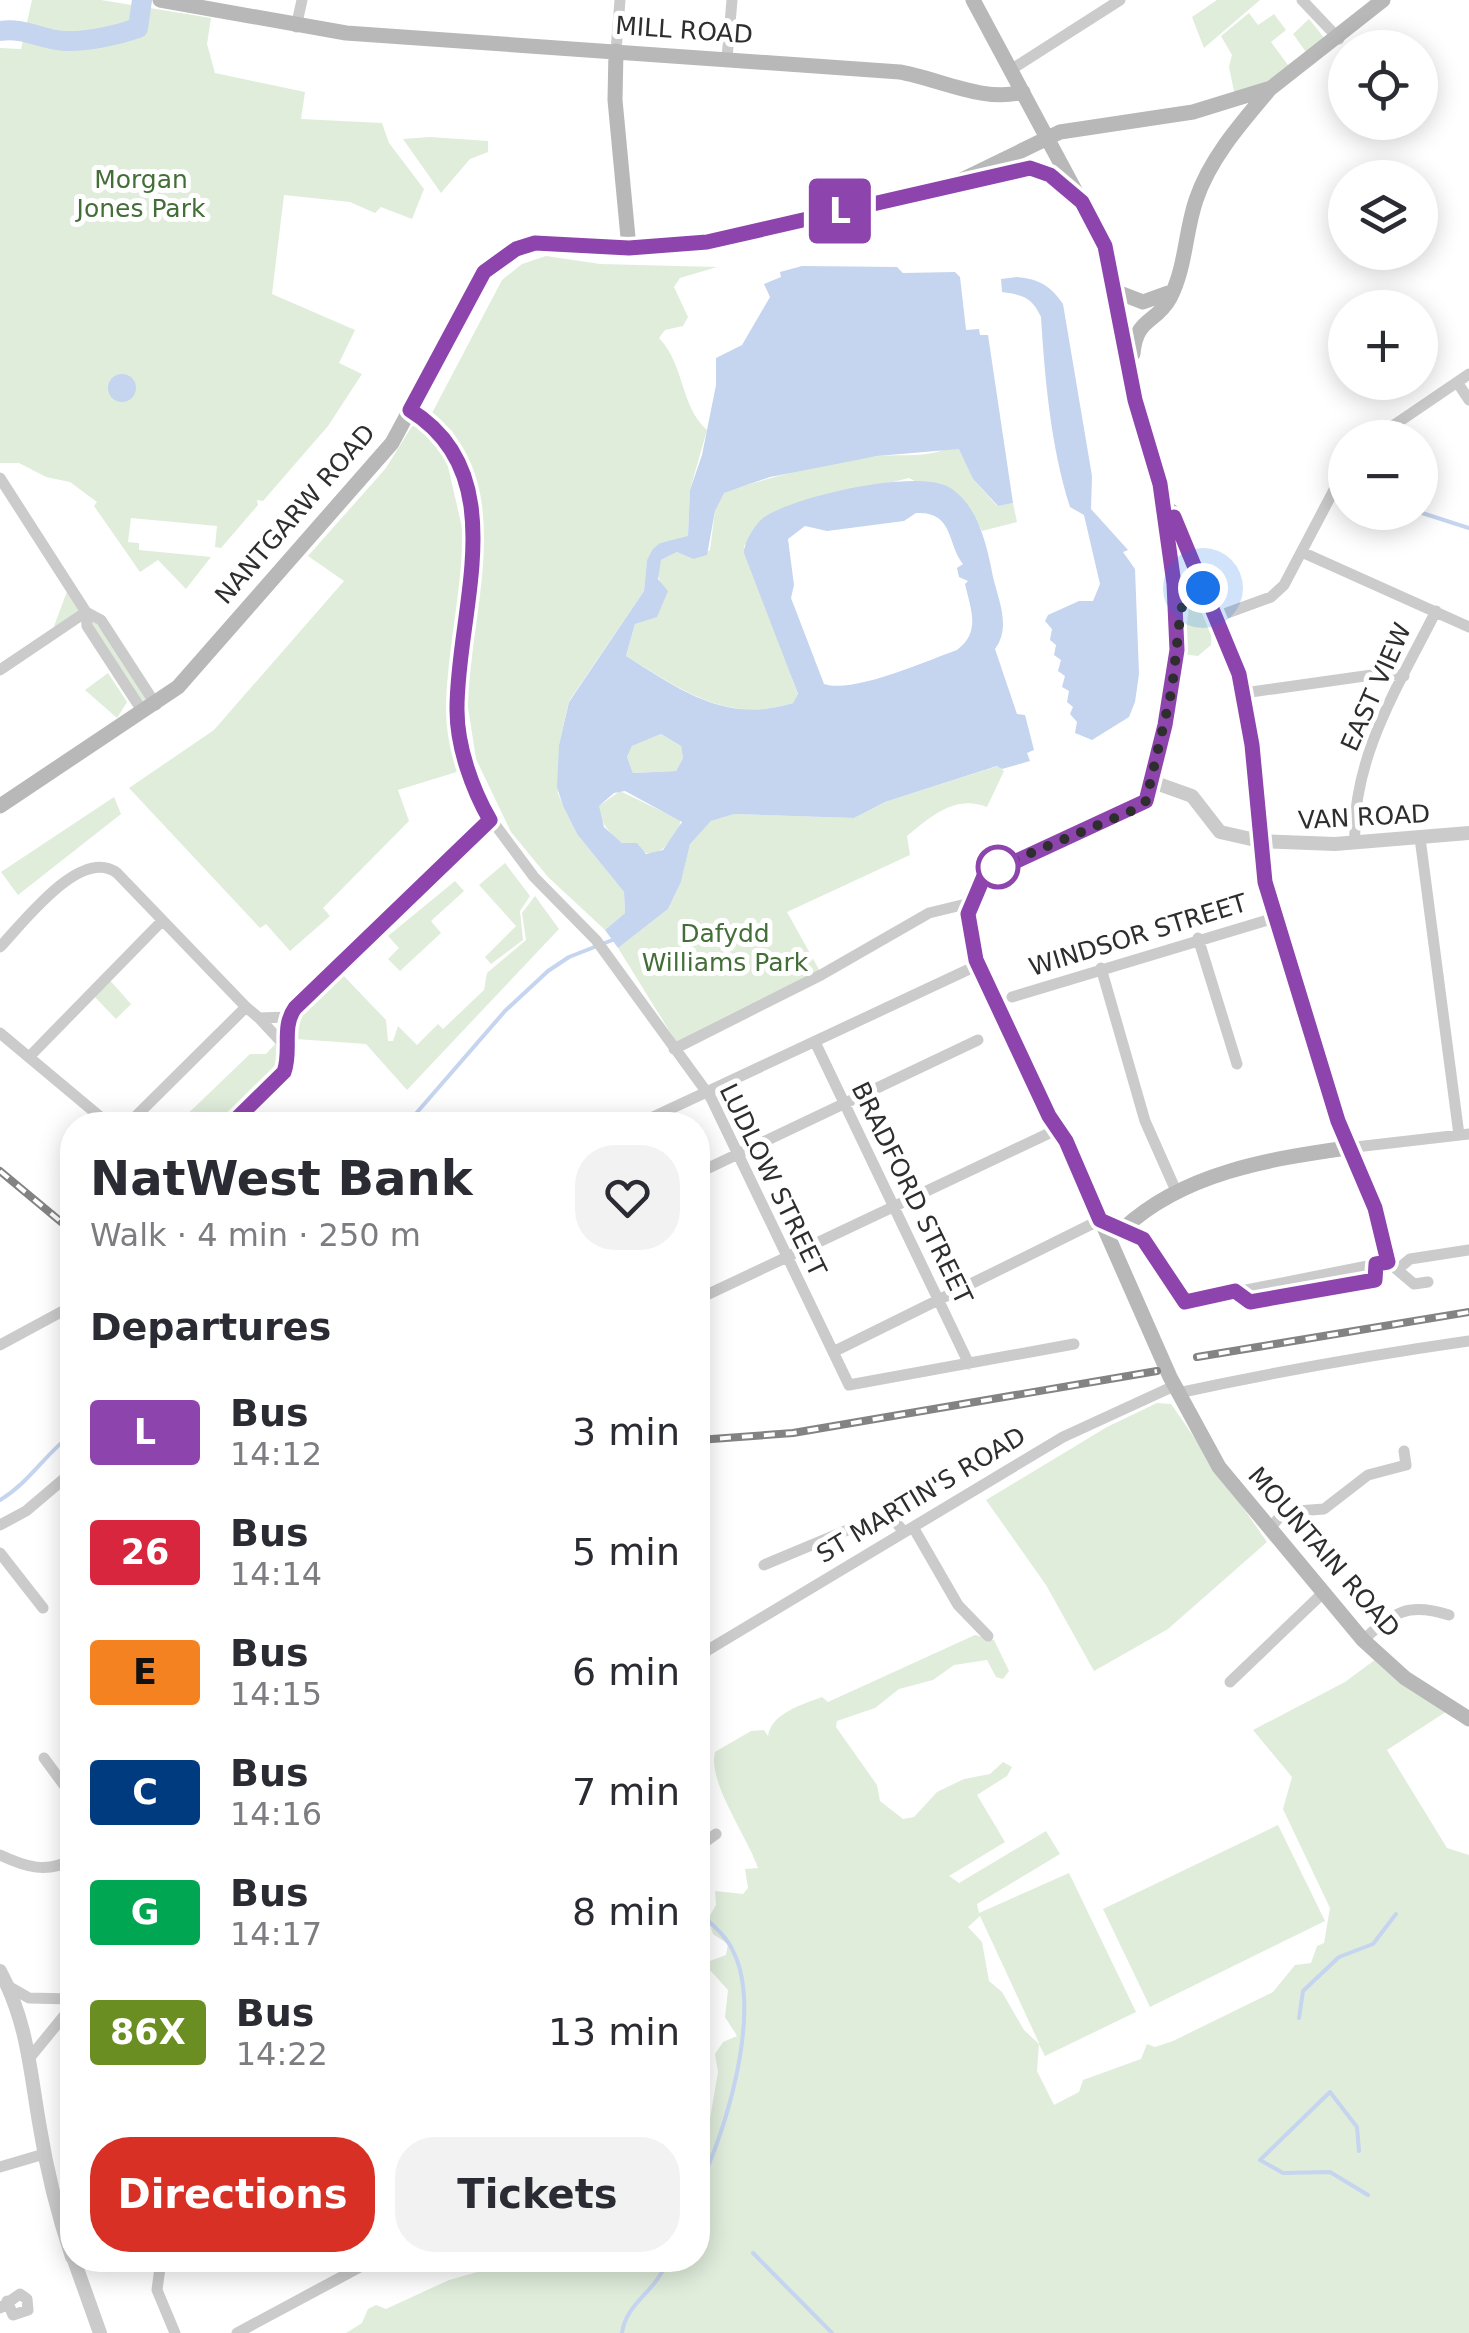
<!DOCTYPE html>
<meta charset="utf-8">
<style>
:root{--surface:#fff;--page:#f2f2f3;--text:#2b2b33;--muted:#7c7c81;--accent:#d93025}
body{margin:0;font-family:"DejaVu Sans",sans-serif;background:var(--page);color:var(--text);height:100vh;display:flex;flex-direction:column;font-size:38px;white-space:nowrap}
*{box-sizing:border-box;margin:0}
p{font-size:32px;color:var(--muted)}
.icon{flex:none;width:55px;height:55px;fill:none;stroke:currentColor;stroke-width:2;stroke-linecap:round;stroke-linejoin:round}
.map{position:relative;flex:1;overflow:hidden}
.sheet{position:absolute;left:60px;top:1112px;width:650px;height:1160px;display:flex;flex-direction:column;background:var(--surface);border-radius:40px;box-shadow:0 5px 25px #0003}
.sheet>*{flex:none}
.badge{padding:0 20px;border-radius:8px;font-size:35px;line-height:65px}
.controls{position:absolute;left:1328px;top:30px;display:grid;gap:20px}
.controls a{display:grid;place-items:center;width:110px;height:110px;border-radius:50%;background:var(--surface);box-shadow:0 5px 25px #0003;font-size:50px}
.you{position:absolute;width:50px;height:50px;margin:-25px;border:8px solid #fff;border-radius:50%;background:#1a73e8;box-shadow:0 0 0 15px #1a73e833}
.map>.badge{position:absolute;translate:-50% -50%;box-shadow:0 0 0 5px #fff}
h2{padding:0 30px;font-size:38px;line-height:90px}
.round{display:grid;place-items:center;flex:none;width:105px;height:105px;border-radius:40px;background:var(--page)}
.head{display:flex;align-items:center;justify-content:space-between;height:170px;padding:0 30px}
h1{font-size:48px;font-weight:700;line-height:75px}
.cta{display:flex;gap:20px;margin-top:auto;padding:20px 30px}
.cta a{flex:1;height:115px;border-radius:40px;background:var(--accent);color:#fff;font-size:40px;font-weight:700;line-height:115px;text-align:center}
.cta a+a{background:var(--page);color:var(--text)}
ul{padding:0;list-style:none}
li{display:flex;align-items:center;gap:30px;height:120px;padding:0 30px}
li div{flex:1}
li b{display:block;font-size:38px}
li em{font-style:normal}
li .badge{min-width:110px;font-weight:700;text-align:center}
.map>svg:first-child{display:block}
.green{fill:#e0eddb;fill-rule:evenodd}
.water{fill:#c5d4ef;fill-rule:evenodd}
.lines{fill:none;stroke-linecap:round;stroke-linejoin:round}
.stream{stroke:#c5d4ef;stroke-width:4}
.river{stroke:#c5d4ef;stroke-width:20}
.minor{stroke:#cbcbcb;stroke-width:11}
.tertiary{stroke:#cbcbcb;stroke-width:14}
.secondary{stroke:#b8b8b8;stroke-width:15}
.rail-casing{stroke:#838383;stroke-width:8}
.rail{stroke:#fff;stroke-width:4;stroke-dasharray:11;stroke-linecap:butt}
.line-casing{stroke:#fff;stroke-width:22}
.line{stroke:#8e44ad;stroke-width:15}
.walk{stroke:#2e2e2e;stroke-width:10;stroke-dasharray:0 18}
.stop-dot{fill:#fff;stroke:#8e44ad;stroke-width:5}
.labels{text-anchor:middle;dominant-baseline:central;stroke-width:10;stroke-linejoin:round;paint-order:stroke}
.street-label{font-size:25px;fill:#2e2e2e;stroke:#fff}
.park-label{font-size:25px;fill:#446e38;stroke:#fff}
</style>
<div class="map">
<svg width="1469" height="2333" viewBox="0 0 1469 2333">
<rect width="100%" height="100%" fill="#fff"/>
<path class="green" d="M 32,0 L 101,0 L 211,18 L 207,44 L 215,73 L 305,92 L 301,119 L 382,123 L 389,143 L 424,189 L 412,219 L 381,207 L 375,213 L 350,202 L 284,195 L 272,294 L 355,330 L 339,363 L 362,374 L 328,426 L 263,501 L 257,500 L 258,505 L 221,548 L 215,547 L 217,526 L 131,518 L 128,542 L 139,543 L 139,550 L 211,557 L 186,589 L 158,560 L 140,572 L 94,506 L 97,502 L 70,482 L 46,477 L 19,463 L 0,463 L 0,48 L 21,49 Z
M 1217,0 L 1260,0 L 1204,48 L 1192,17 Z
M 1249,13 L 1258,25 L 1274,14 L 1286,30 L 1271,42 L 1288,65 L 1306,52 L 1293,34 L 1309,19 L 1326,40 L 1279,76 L 1235,96 L 1229,67 L 1232,55 L 1221,36 Z
M 430,137 L 488,141 L 488,152 L 470,159 L 441,193 L 403,139 Z
M 546,256 L 600,264 L 717,267 L 680,278 L 674,287 L 688,317 L 683,326 L 665,330 L 659,338 C 685,365 680,406 707,430 L 690,490 L 688,537 L 660,543 L 647,560 L 644,591 L 569,701 L 559,745 L 558,793 L 563,806 L 577,834 L 624,892 L 625,913 L 605,930 L 548,877 L 511,832 L 476,759 L 467,701 L 484,538 L 463,450 L 452,431 L 432,413 L 502,280 L 522,264 Z
M 412,426 L 424,426 L 434,432 L 446,458 L 466,545 L 447,707 L 460,771 L 398,790 L 409,821 L 323,908 L 330,916 L 290,951 L 266,924 L 260,928 L 129,788 L 214,730 L 344,581 L 308,556 L 386,468 Z
M 948,448 L 960,449 L 973,479 L 997,506 L 1013,503 L 1017,522 L 982,531 L 971,511 L 909,478 L 776,511 L 744,546 L 798,695 L 793,703 C 725,724 683,690 626,656 L 635,624 L 657,616 L 662,586 L 656,572 L 661,560 L 677,552 L 693,559 L 710,550 L 715,511 L 723,493 C 773,476 826,462 878,456 C 902,454 926,458 948,448 Z
M 69,586 L 156,705 L 143,712 L 87,626 L 86,613 L 50,637 Z
M 1201,603 L 1212,624 L 1211,645 L 1198,656 L 1183,654 L 1189,607 Z
M 108,673 L 127,702 L 117,718 L 85,690 Z
M 661,734 L 681,746 L 683,758 L 676,771 L 633,773 L 627,757 L 632,746 Z
M 998,766 L 1004,771 L 987,807 C 955,794 930,817 907,836 L 910,855 L 787,912 L 822,975 L 680,1048 L 618,948 L 668,909 L 681,882 L 690,843 L 711,821 L 733,814 L 854,818 L 885,802 Z
M 620,791 L 680,820 C 680,829 678,831 671,839 C 669,841 664,849 661,850 C 639,864 596,829 599,806 Z
M 114,797 L 121,814 L 18,895 L 1,872 Z
M 505,863 L 530,896 L 520,911 L 523,940 L 491,964 L 485,957 L 516,926 L 479,885 Z
M 455,881 L 464,891 L 431,921 L 441,933 L 400,971 L 388,959 L 399,948 L 388,936 Z
M 535,896 L 559,929 L 407,1090 L 366,1044 L 296,1039 C 294,1012 323,991 341,973 L 386,1020 L 388,1041 L 393,1041 L 398,1026 L 417,1045 L 438,1024 L 443,1029 L 484,990 L 487,973 L 526,940 L 522,913 Z
M 107,977 L 131,1004 L 116,1019 L 91,993 Z
M 279,1040 L 288,1061 L 230,1125 L 176,1125 L 250,1054 L 266,1054 Z
M 1157,1403 L 1171,1404 L 1267,1542 L 1168,1629 L 1094,1671 L 1046,1585 L 986,1500 L 1107,1427 Z
M 975,1635 L 994,1640 L 1009,1671 L 1003,1679 L 996,1677 L 987,1660 L 954,1665 L 933,1680 L 899,1689 L 875,1708 L 837,1721 L 836,1727 L 877,1785 L 880,1801 L 903,1819 L 914,1817 L 937,1792 L 964,1779 L 990,1774 L 1003,1762 L 1012,1767 L 1007,1776 L 977,1795 L 1005,1842 L 949,1876 L 959,1883 L 1046,1831 L 1060,1854 L 977,1904 L 979,1913 L 1069,1873 L 1136,2012 L 1045,2056 L 1039,2044 L 1037,2071 L 1054,2105 L 1079,2092 L 1083,2080 L 1141,2059 L 1147,2044 L 1155,2047 L 1173,2041 L 1273,1992 L 1295,1965 L 1311,1963 L 1317,1946 L 1324,1943 L 1330,1908 L 1283,1809 L 1292,1777 L 1253,1730 L 1345,1682 L 1380,1656 L 1452,1708 L 1387,1750 L 1447,1848 L 1469,1855 L 1469,2333 L 346,2333 L 362,2323 L 368,2309 L 376,2305 L 386,2309 L 449,2280 L 502,2265 L 505,2260 L 698,2260 L 698,2149 L 709,2124 L 718,2072 L 715,2054 L 723,2042 L 737,2036 L 725,2017 L 728,1990 L 709,1969 L 710,1961 L 726,1955 L 728,1944 L 713,1934 L 708,1919 L 716,1905 L 715,1891 L 743,1894 L 748,1888 L 745,1869 L 758,1868 C 748,1838 707,1781 715,1752 L 751,1731 L 764,1730 L 768,1736 C 772,1713 801,1705 822,1697 L 828,1702 ZM 980,1916 L 1039,2043 L 1039,2044 L 1024,2030 L 1002,1992 L 989,1981 L 982,1942 L 968,1927 Z
M 1278,1825 L 1325,1921 L 1150,2007 L 1103,1909 Z"/>
<path class="water" d="M 802,266 L 897,267 L 903,273 L 955,272 L 960,277 L 966,330 L 979,329 L 980,335 L 988,335 L 1013,503 L 998,506 L 973,479 L 959,449 L 877,456 L 770,477 L 724,493 L 715,511 L 707,555 L 693,559 L 677,552 L 661,560 L 658,579 L 668,591 L 657,617 L 635,624 L 626,656 C 682,691 726,724 793,703 L 798,694 L 744,553 C 744,542 756,522 766,516 C 798,496 921,467 952,489 C 979,508 987,546 993,577 C 999,602 1011,627 995,649 L 1017,714 L 1025,715 L 1034,750 L 1027,753 L 1030,761 L 1002,769 L 997,766 L 885,802 L 854,818 L 734,814 L 711,821 L 690,844 L 681,882 L 668,909 L 618,948 L 605,930 L 625,913 L 624,892 L 577,834 L 563,806 L 557,787 L 559,745 L 569,702 L 644,591 L 647,560 L 653,549 L 660,543 L 688,536 L 690,490 L 702,455 L 716,385 L 716,358 L 742,345 L 770,297 L 764,284 L 781,277 L 780,272 ZM 916,513 C 954,511 947,544 963,564 L 957,568 L 959,577 L 968,581 L 965,584 C 971,610 981,632 957,650 C 926,661 853,694 824,684 L 791,598 L 794,585 L 788,539 L 805,526 L 827,531 L 904,521 ZM 661,734 L 681,746 L 683,758 L 676,771 L 633,773 L 627,757 L 632,746 ZM 625,791 L 682,822 L 663,850 L 646,854 L 637,843 L 622,843 L 604,827 L 599,806 L 614,793 Z
M 1017,277 C 1039,279 1051,286 1063,304 L 1092,476 L 1091,509 L 1128,550 L 1123,552 L 1135,569 L 1139,674 L 1135,702 L 1129,717 L 1092,740 L 1075,733 L 1077,722 L 1070,714 L 1073,707 L 1067,702 L 1069,691 L 1062,687 L 1065,676 L 1058,671 L 1061,660 L 1054,655 L 1056,645 L 1050,640 L 1052,629 L 1045,621 L 1048,615 L 1079,601 L 1093,601 L 1100,584 L 1084,515 L 1070,507 C 1051,447 1045,381 1041,317 C 1032,297 1023,295 1002,292 L 1001,279 Z
M108 388a14 14 0 1 1 28 0a14 14 0 1 1-28 0Z"/>
<g class="lines">
<path class="stream" d="M 1419,512 L 1469,528
M 406,1125 L 505,1011 L 548,971 L 569,957 L 615,939
M 0,1500 C 29,1483 45,1454 72,1434
M 698,1911 C 710,1923 726,1935 733,1951 C 763,2010 726,2133 698,2188
M 1299,2018 L 1303,1991 L 1339,1957 L 1373,1944 L 1396,1914
M 1359,2151 L 1357,2127 L 1330,2092 L 1260,2160 L 1283,2173 L 1330,2172 L 1368,2195
M 753,2253 L 832,2333
M 622,2333 C 626,2302 658,2291 667,2260"/>
<path class="river" d="M 0,31 C 25,27 41,40 65,41 C 87,42 118,35 138,28 L 142,0"/>
<path class="minor" d="M 1302,0 L 1339,39
M 296,27 L 302,0
M 616,51 L 620,0
M 727,58 L 732,0
M 1012,69 L 1120,0
M 1457,382 L 1469,400
M 411,410 L 429,420 L 448,439 L 468,499 L 475,560 L 457,712 L 468,770 L 485,811 L 534,877 L 596,940 L 711,1098 L 849,1385 L 1074,1344
M 1375,438 L 1469,374
M 0,478 L 86,612 L 87,626 L 143,712
M 1304,553 L 1469,627
M 86,612 L 101,620 L 156,705
M 1216,617 L 1271,597 L 1284,585 L 1345,469
M 0,670 L 86,612
M 1244,693 L 1386,673 L 1404,676
M 1420,838 L 1459,1135
M 1355,842 C 1351,759 1400,683 1436,611
M 1198,938 L 1237,1064
M 0,947 C 24,922 81,846 117,873 L 246,1007 L 259,1018 L 289,1017 L 284,1072 L 230,1125
M 1101,968 L 1145,1121 L 1177,1193
M 1012,997 L 1278,917
M 289,1017 L 490,820
M 259,1018 L 287,1048
M 0,1033 L 110,1125
M 815,1042 L 969,1364
M 674,1049 L 821,975 L 929,913 L 970,903
M 30,1056 L 162,921
M 127,1125 L 246,1007
M 636,1125 L 978,965
M 698,1173 L 978,1040
M 1123,1229 L 1143,1239 L 1185,1302 L 1388,1262 L 1414,1284 L 1428,1282
M 1388,1262 L 1375,1208 L 1347,1148 L 1469,1134
M 1398,1269 L 1410,1259 L 1469,1250
M 698,1299 L 1058,1129
M 0,1345 L 72,1306
M 833,1352 L 1100,1220
M 1178,1393 C 1275,1372 1371,1355 1469,1341
M 0,1525 L 26,1511 L 72,1472
M 913,1527 L 958,1605 L 988,1636
M 1270,1528 L 1284,1512 L 1324,1509 L 1368,1475 L 1406,1465 L 1404,1451
M 0,1553 L 43,1608
M 764,1565 L 888,1513 L 904,1532
M 1363,1640 C 1395,1612 1407,1602 1449,1615
M 698,1656 L 1063,1437 L 1174,1386
M 1230,1682 L 1324,1592
M 44,1758 L 72,1796
M 698,1847 L 716,1834
M 0,1855 C 25,1867 48,1874 72,1859
M 8,1986 L 29,1998 L 72,1999
M 32,2055 L 72,2006
M 0,2167 L 44,2154
M 161,2260 L 157,2290 L 175,2333
M 0,2308 L 20,2294 L 27,2299 L 28,2310 L 13,2315 L 7,2301
M 237,2333 L 373,2260"/>
<path class="tertiary" d="M 1153,782 L 1192,796 L 1220,832 L 1260,841 L 1335,844 L 1469,833
M 0,1971 C 28,2023 30,2072 40,2128 C 47,2172 58,2215 72,2257
M 74,2260 L 100,2333"/>
<path class="secondary" d="M 160,0 L 346,33 L 900,72 C 939,79 985,103 1023,92
M 973,0 L 1105,246 L 1135,400 L 1160,484 L 1174,584 L 1177,650 L 1165,725 L 1145,801 L 1136,809 L 984,875 C 977,886 969,898 968,911 C 964,963 1037,1096 1066,1141 L 1170,1377 L 1219,1467 L 1363,1640 L 1405,1678 L 1469,1719
M 616,51 L 615,100 L 629,248
M 974,180 C 1020,168 1033,160 1071,193
M 1117,292 L 1143,302 L 1168,293
M 1133,354 C 1136,317 1156,324 1170,298 C 1186,267 1185,232 1196,200 C 1210,158 1242,122 1270,89
M 0,806 L 178,687 L 392,443 L 484,272 L 516,249 L 535,243 L 629,248 L 707,242 L 941,190 L 1060,132 L 1193,112 L 1271,88 L 1383,0
M 1123,1229 C 1183,1173 1269,1159 1347,1148 L 1265,882 L 1252,745 L 1239,674 L 1171,511"/>
<defs>
<path id="rail" d="M 0,1171 L 72,1231
M 1197,1357 L 1469,1312
M 698,1440 L 793,1433 L 1157,1371"/>
</defs>
<use href="#rail" class="rail-casing"/>
<use href="#rail" class="rail"/>
</g>
<g class="lines">
<defs>
<path id="line" d="M 230,1125 L 284,1072 C 292,1051 281,1027 295,1008 L 490,820 C 472,789 457,746 457,710 C 456,612 516,475 410,410 L 484,272 L 516,249 L 535,243 L 629,248 L 707,242 L 1030,168 L 1050,175 L 1082,202 L 1105,246 L 1135,400 L 1160,484 L 1174,584 L 1177,650 L 1165,725 L 1146,801 L 984,876 L 968,914 L 976,960 L 1049,1116 L 1066,1141 L 1100,1220 L 1143,1239 L 1185,1302 L 1235,1291 L 1250,1302 L 1375,1280 L 1376,1264 L 1388,1262 L 1375,1208 L 1338,1121 L 1265,882 L 1252,745 L 1239,674 L 1174,517"/>
</defs>
<use href="#line" class="line-casing"/>
<use href="#line" class="line"/>
<path class="walk" d="M 998,867 L 1136,809 L 1146,801 L 1172,689 L 1181,608 L 1194,600 L 1209,602 L 1203,588"/>
</g>
<circle class="stop-dot" cx="998" cy="867" r="20"/>
<g class="labels">
<g class="street-label">
<text transform="translate(684 30) rotate(4)">MILL ROAD</text>
<text transform="translate(295 514) rotate(-49)">NANTGARW ROAD</text>
<text transform="translate(1376 687) rotate(-66)">EAST VIEW</text>
<text transform="translate(1364 817) rotate(-3)">VAN ROAD</text>
<text transform="translate(1138 935) rotate(-17)">WINDSOR STREET</text>
<text transform="translate(773 1180) rotate(64)">LUDLOW STREET</text>
<text transform="translate(912 1193) rotate(64)">BRADFORD STREET</text>
<text transform="translate(921 1495) rotate(-31)">ST MARTIN'S ROAD</text>
<text transform="translate(1324 1552) rotate(49)">MOUNTAIN ROAD</text>
</g>
<g class="park-label">
<text x="141" y="179">Morgan<tspan x="141" dy="29">Jones Park</tspan></text>
<text x="725" y="933">Dafydd<tspan x="725" dy="29">Williams Park</tspan></text>
</g>
</g>
</svg>
<div class="controls">
<a><svg class="icon" aria-label="locate" viewBox="0 0 24 24"><circle cx="12" cy="12" r="6"/><path d="M12 2v4M12 18v4M2 12h4M18 12h4"/></svg></a>
<a><svg class="icon" aria-label="layers" viewBox="0 0 24 24"><path d="M12 4l9 5-9 5-9-5zM3 14l9 5 9-5"/></svg></a>
<a>+</a>
<a>−</a>
</div>
<div class="you" style="left:1203px;top:588px"></div>
<b class="badge" style="left:840px;top:211px;background:#8e44ad;color:#fff">L</b>
<section class="sheet">
<div class="head"><div><h1>NatWest Bank</h1><p>Walk · 4 min · 250 m</p></div><a class="round"><svg class="icon" aria-label="heart" viewBox="0 0 24 24"><path d="M12 20l-8-8c-3-5 5-10 8-4 3-6 11-1 8 4z"/></svg></a></div>
<h2>Departures</h2>
<ul>
<li><span class="badge" style="background:#8e44ad;color:#fff">L</span><div><b>Bus</b><p>14:12</p></div><em>3 min</em></li>
<li><span class="badge" style="background:#d7263d;color:#fff">26</span><div><b>Bus</b><p>14:14</p></div><em>5 min</em></li>
<li><span class="badge" style="background:#f58220;color:#111">E</span><div><b>Bus</b><p>14:15</p></div><em>6 min</em></li>
<li><span class="badge" style="background:#003b80;color:#fff">C</span><div><b>Bus</b><p>14:16</p></div><em>7 min</em></li>
<li><span class="badge" style="background:#00a651;color:#fff">G</span><div><b>Bus</b><p>14:17</p></div><em>8 min</em></li>
<li><span class="badge" style="background:#6b8e23;color:#fff">86X</span><div><b>Bus</b><p>14:22</p></div><em>13 min</em></li>
</ul>
<div class="cta"><a>Directions</a><a>Tickets</a></div>
</section>
</div>
